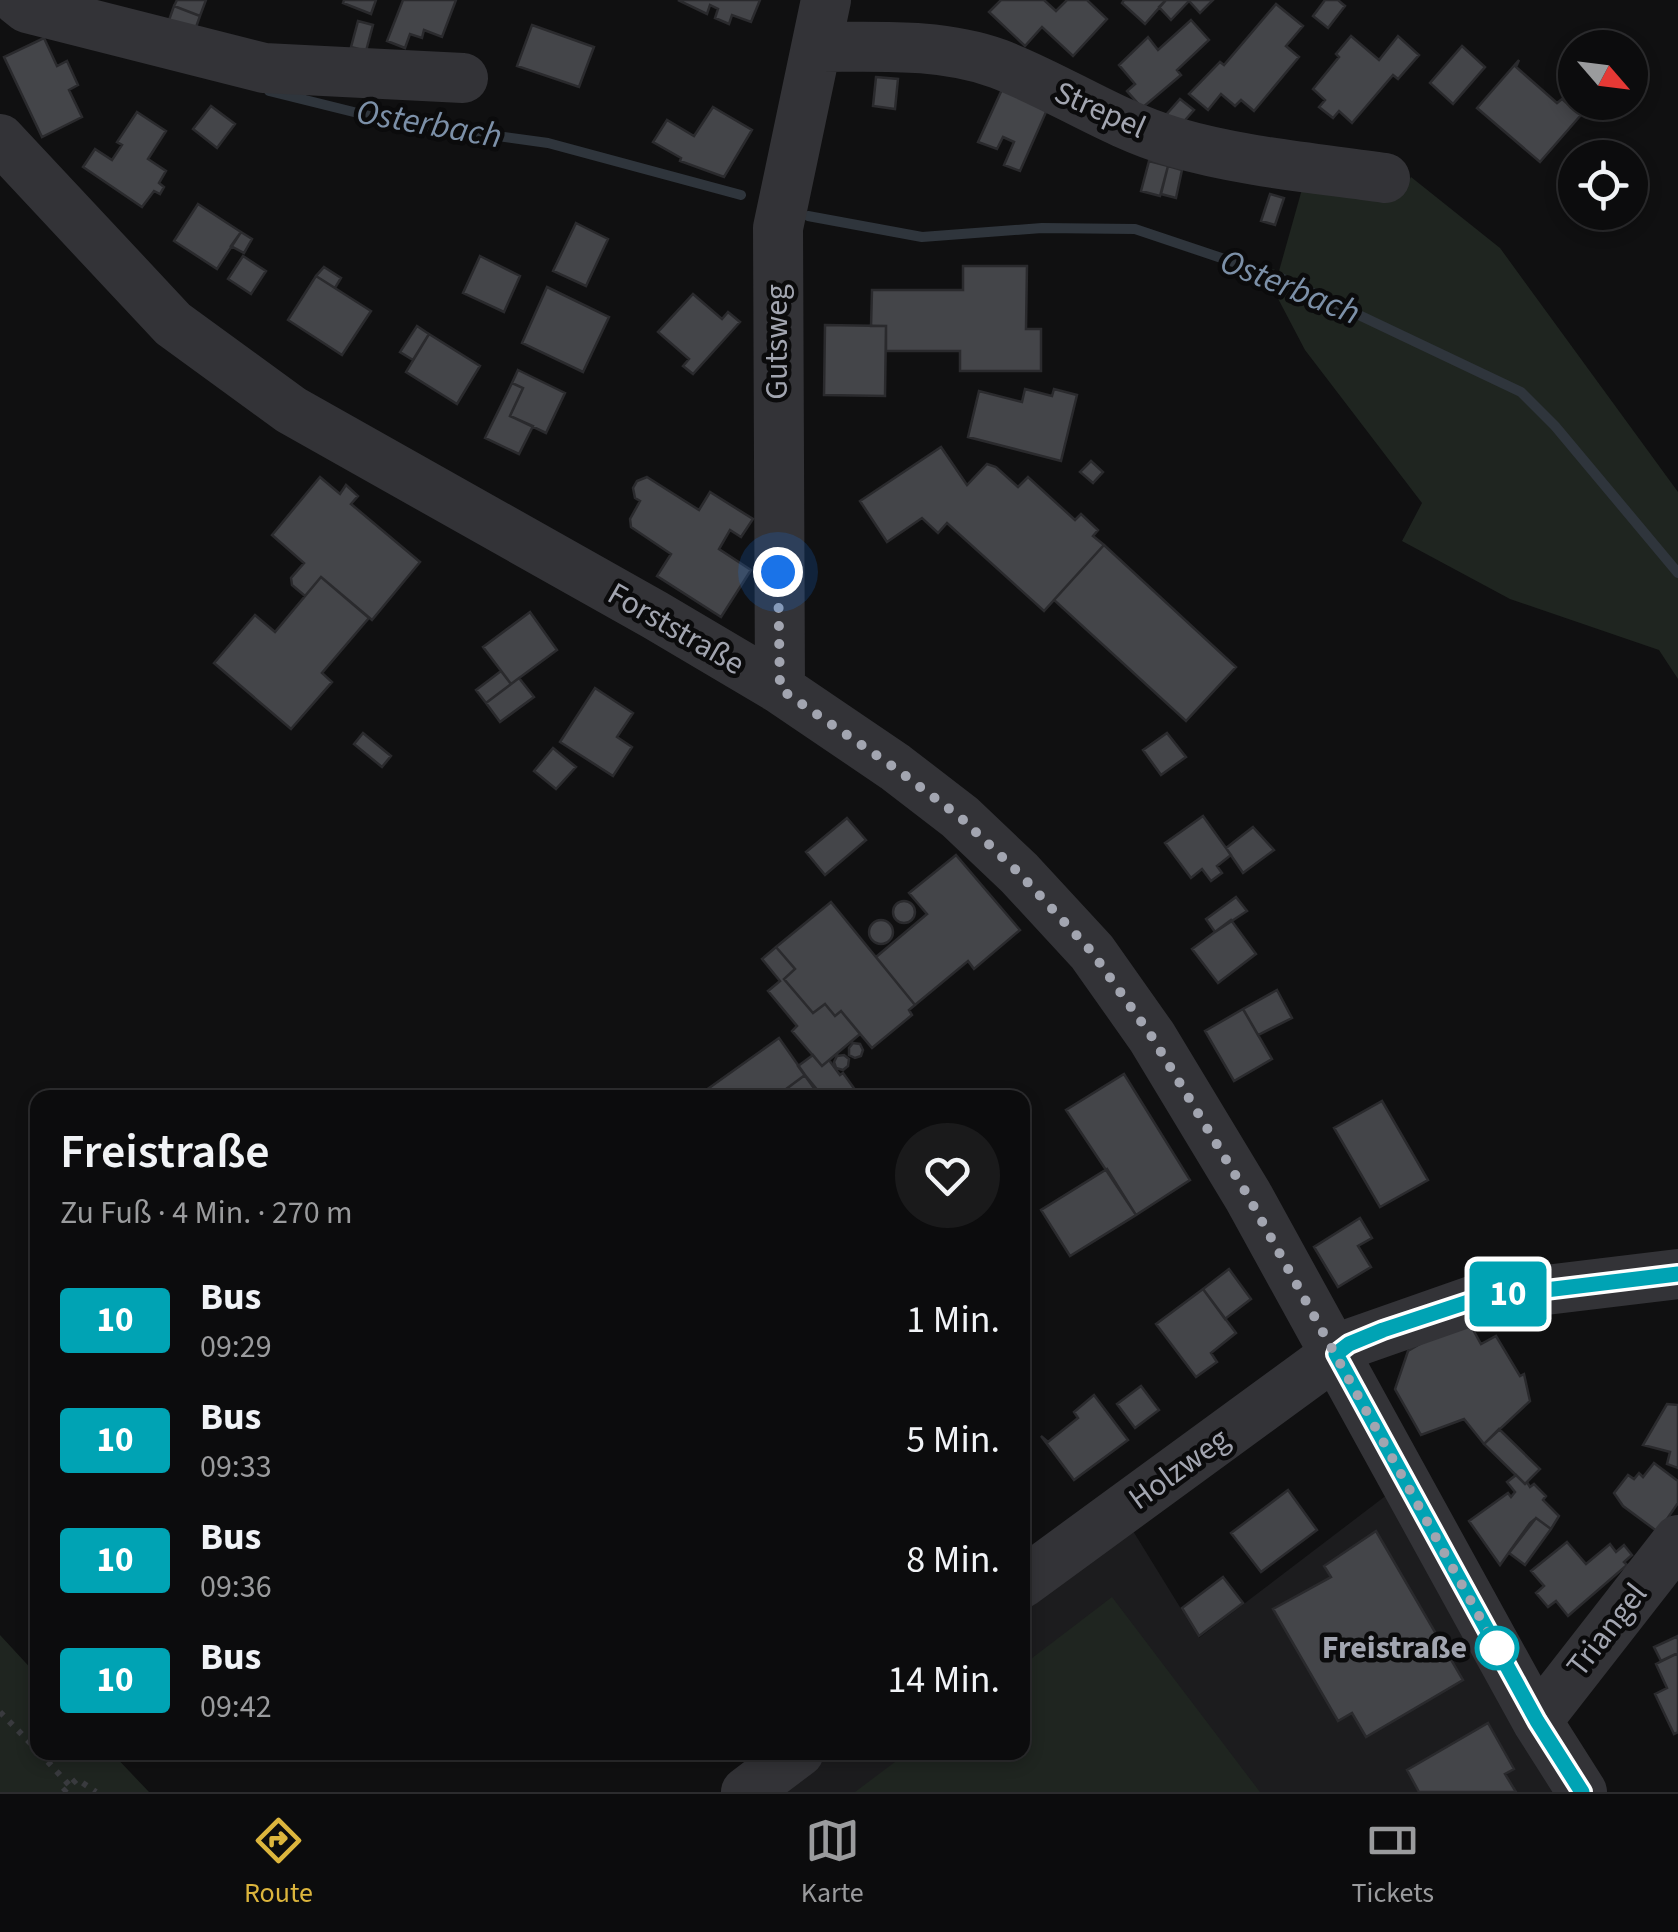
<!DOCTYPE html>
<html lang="de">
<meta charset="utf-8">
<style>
:root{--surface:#0c0c0d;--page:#1a1a1b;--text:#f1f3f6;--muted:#9a9b9d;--line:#2c2c2e;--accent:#dcb53d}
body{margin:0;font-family:"Source Sans 3",sans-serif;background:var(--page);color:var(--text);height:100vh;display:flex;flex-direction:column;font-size:38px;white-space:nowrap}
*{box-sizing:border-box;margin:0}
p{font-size:32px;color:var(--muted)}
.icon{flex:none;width:55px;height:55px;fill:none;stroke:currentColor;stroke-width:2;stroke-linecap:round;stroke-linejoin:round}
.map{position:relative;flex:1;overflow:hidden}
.sheet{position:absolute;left:30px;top:1090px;width:1000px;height:670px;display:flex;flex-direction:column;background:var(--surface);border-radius:20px;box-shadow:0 5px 15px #0003,0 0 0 2px var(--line)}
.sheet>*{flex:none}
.badge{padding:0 20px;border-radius:8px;font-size:35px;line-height:65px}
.needle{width:65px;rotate:118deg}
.buttons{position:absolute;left:1558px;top:30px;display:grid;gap:20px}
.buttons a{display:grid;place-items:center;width:90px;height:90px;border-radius:50%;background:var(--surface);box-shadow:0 5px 15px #0003,0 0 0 2px var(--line);font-size:50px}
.you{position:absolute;width:50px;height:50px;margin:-25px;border:8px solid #fff;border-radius:50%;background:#1a73e8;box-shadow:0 0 0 15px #1a73e833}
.map>.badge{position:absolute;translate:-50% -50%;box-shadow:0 0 0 5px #fff}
.round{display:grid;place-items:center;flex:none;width:105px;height:105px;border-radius:52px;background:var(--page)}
.overview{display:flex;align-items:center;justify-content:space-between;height:170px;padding:0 30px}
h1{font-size:48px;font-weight:600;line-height:75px}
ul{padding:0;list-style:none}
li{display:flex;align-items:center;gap:30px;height:120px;padding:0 30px}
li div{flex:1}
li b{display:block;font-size:38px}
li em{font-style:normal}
li .badge{min-width:110px;font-weight:700;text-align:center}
.dock{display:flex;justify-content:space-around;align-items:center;height:140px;border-top:2px solid var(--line);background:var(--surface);font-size:28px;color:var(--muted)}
.dock a{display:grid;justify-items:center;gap:5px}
.dock .current{color:var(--accent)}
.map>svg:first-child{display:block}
.built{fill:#1c1c1e}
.green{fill:#1f2520}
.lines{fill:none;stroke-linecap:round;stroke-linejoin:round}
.stream{stroke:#2f353c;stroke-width:10}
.building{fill:#444549;stroke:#2a2a2d;stroke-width:2.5}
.path{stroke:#393a3e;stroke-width:6;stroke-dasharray:5 8;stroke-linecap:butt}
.minor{stroke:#333337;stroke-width:50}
.line-casing{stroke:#fff;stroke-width:22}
.line{stroke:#00a3b4;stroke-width:15}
.walk{stroke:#a2a5b0;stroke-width:10;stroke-dasharray:0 18}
.stop-dot{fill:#fff;stroke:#00a3b4;stroke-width:5}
.labels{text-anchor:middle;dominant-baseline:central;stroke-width:9;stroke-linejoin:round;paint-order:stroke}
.street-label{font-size:32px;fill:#a2a5b0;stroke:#0b0b0c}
.stop-label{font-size:32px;font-weight:bold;fill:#a2a5b0;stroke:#0b0b0c;text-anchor:end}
.water-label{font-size:35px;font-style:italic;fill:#7c90a8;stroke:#0b0b0c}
</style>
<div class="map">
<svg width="1678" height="1792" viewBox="0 0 1678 1792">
<rect width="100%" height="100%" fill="#101011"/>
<path class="built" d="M 1396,1488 L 1573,1792 L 735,1792 L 788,1753 L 1022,1752 L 1023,1576 L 1117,1505 L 1199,1638 Z"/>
<path class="green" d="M 1306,175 L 1402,193 L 1411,177 L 1500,248 L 1678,492 L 1678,679 L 1659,650 L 1510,599 L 1402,541 L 1422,503 L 1305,350 L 1261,266 L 1279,271 Z
M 1112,1597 L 1260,1792 L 855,1792 L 907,1753 L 1022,1752 L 1023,1665 Z
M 0,1635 L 37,1675 L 38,1752 L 112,1753 L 149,1792 L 0,1792 Z"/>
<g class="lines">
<path class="stream" d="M 269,91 L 394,122 L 548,143 L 741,195
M 808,216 L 922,237 L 1042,228 L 1135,229 L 1281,278 L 1521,392 L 1555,426 L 1678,573"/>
</g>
<path class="building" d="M 177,0 L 206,0 L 200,16 L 174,6 Z
M 344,0 L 376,0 L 371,14 L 343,3 Z
M 403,0 L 456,0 L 442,37 L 424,30 L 422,38 L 410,34 L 405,48 L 387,41 Z
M 678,0 L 760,0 L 751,22 L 732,15 L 729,24 L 715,18 L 718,9 L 710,5 L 707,14 Z
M 1001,0 L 1044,0 L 1056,11 L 1067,0 L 1087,0 L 1107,19 L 1073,56 L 1042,27 L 1025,46 L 989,12 Z
M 1124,0 L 1166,0 L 1145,24 L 1122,3 Z
M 1166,0 L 1213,0 L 1200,13 L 1189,1 L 1171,20 L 1159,7 Z
M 1325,0 L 1338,0 L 1345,6 L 1328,28 L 1313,16 Z
M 1276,4 L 1303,26 L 1286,46 L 1299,57 L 1254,111 L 1241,100 L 1235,106 L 1221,94 L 1208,110 L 1189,94 L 1220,62 L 1224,65 Z
M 174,6 L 200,16 L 195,30 L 169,20 Z
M 1191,20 L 1209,40 L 1177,70 L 1181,75 L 1142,108 L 1127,91 L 1135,84 L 1119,65 L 1148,37 L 1158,50 Z
M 358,21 L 373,25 L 366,51 L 351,47 Z
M 532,25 L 594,47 L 579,87 L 517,66 Z
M 1351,36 L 1379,60 L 1398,36 L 1419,55 L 1398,79 L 1393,75 L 1352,123 L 1339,111 L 1333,118 L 1319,107 L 1325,100 L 1313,89 L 1339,57 L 1336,54 Z
M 44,38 L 57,66 L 67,61 L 78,85 L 69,90 L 82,117 L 42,137 L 4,57 Z
M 1462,46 L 1485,67 L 1453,104 L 1430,83 Z
M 1519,60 L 1516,67 L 1557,103 L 1562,99 L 1581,115 L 1540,162 L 1477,108 Z
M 876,77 L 898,79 L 895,109 L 873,106 Z
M 1005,83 L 1050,103 L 1020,171 L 1004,165 L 1014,142 L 1003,137 L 997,149 L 978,142 Z
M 1180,99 L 1194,110 L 1179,127 L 1165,116 Z
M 211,106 L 235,124 L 217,148 L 193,129 Z
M 713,107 L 752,130 L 724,177 L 680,161 L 681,158 L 653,142 L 667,120 L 694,136 Z
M 137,112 L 166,131 L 148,159 L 166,171 L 159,183 L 164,187 L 160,194 L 154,191 L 142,207 L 83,167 L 95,149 L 112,160 L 122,145 L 117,142 Z
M 1149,161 L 1168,166 L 1160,196 L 1141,191 Z
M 1168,166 L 1182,170 L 1176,198 L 1161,194 Z
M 1270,194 L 1284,198 L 1275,225 L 1261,221 Z
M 198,204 L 241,232 L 217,269 L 174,241 Z
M 576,223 L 608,239 L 586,286 L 553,271 Z
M 241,232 L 252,239 L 244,253 L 231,246 Z
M 243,256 L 266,271 L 251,294 L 228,279 Z
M 480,256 L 520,276 L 504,312 L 463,293 Z
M 963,266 L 1027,266 L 1026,329 L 1041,329 L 1041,371 L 960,371 L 960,351 L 886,351 L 886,326 L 871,326 L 872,290 L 963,290 Z
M 324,267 L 341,278 L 335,288 L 316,276 Z
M 316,276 L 371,311 L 342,355 L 288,320 Z
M 547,287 L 609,317 L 583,372 L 522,343 Z
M 693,294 L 722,319 L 728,312 L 740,322 L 693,374 L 683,366 L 689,359 L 658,332 Z
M 825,325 L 886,326 L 885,396 L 824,395 Z
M 417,326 L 429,334 L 413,360 L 400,352 Z
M 429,334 L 480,366 L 457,404 L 406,372 Z
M 518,370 L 565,393 L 546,433 L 510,416 L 523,388 L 512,383 Z
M 512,383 L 523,388 L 510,416 L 533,426 L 519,454 L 485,438 Z
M 1025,389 L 1052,396 L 1054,389 L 1077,395 L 1061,461 L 968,437 L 979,391 L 1022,402 Z
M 941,447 L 967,485 L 987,464 L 996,467 L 1018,487 L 1028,477 L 1075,520 L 1081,514 L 1098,530 L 1093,536 L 1104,545 L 1044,611 L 947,523 L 938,533 L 922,518 L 887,542 L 860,501 Z
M 1091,461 L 1103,472 L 1093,483 L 1080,472 Z
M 320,477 L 340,494 L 346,485 L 358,496 L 351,504 L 420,562 L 372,620 L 321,577 L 305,596 L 292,585 L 291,578 L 304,563 L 272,535 Z
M 647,477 L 699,510 L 710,492 L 753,519 L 741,537 L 730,530 L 719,549 L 751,570 L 721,617 L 657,576 L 671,554 L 631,527 L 630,519 L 640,501 L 635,498 L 633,488 L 637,481 Z
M 1104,545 L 1236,667 L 1186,721 L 1054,600 Z
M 321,577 L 369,618 L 322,673 L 332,682 L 291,729 L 214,663 L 255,615 L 275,632 Z
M 530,612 L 557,650 L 511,684 L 483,647 Z
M 501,671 L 511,684 L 486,703 L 476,690 Z
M 519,678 L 534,697 L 500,722 L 486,703 Z
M 595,688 L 633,713 L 617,737 L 632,747 L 613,776 L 560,742 Z
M 363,733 L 391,756 L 382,767 L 354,744 Z
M 1167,733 L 1186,757 L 1161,775 L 1143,750 Z
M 553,748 L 576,767 L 556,789 L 534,771 Z
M 1203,816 L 1231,855 L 1217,866 L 1222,873 L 1211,881 L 1202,869 L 1191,878 L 1165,843 Z
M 847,818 L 866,840 L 825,875 L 806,852 Z
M 1253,827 L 1274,850 L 1243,873 L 1226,848 Z
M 956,855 L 1020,930 L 974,969 L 968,961 L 915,1005 L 876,957 L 927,914 L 909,893 Z
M 1236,897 L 1247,911 L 1215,932 L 1206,919 Z
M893 912a11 11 0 1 1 22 0a11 11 0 1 1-22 0Z
M 831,902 L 915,1005 L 909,1010 L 912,1015 L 872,1048 L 841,1011 L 835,1016 L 825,1004 L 813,1013 L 784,979 L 795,969 L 776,947 Z
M 1231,920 L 1256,954 L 1218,983 L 1192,949 Z
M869 932a12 12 0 1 1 24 0a12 12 0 1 1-24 0Z
M 776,947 L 795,969 L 784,979 L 813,1013 L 825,1004 L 835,1016 L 841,1011 L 860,1034 L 822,1066 L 792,1031 L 797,1026 L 768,991 L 780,981 L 762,959 Z
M 1277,990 L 1292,1018 L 1258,1035 L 1243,1009 Z
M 1243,1009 L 1272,1059 L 1234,1081 L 1205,1031 Z
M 779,1038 L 805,1075 L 774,1098 L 695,1098 Z
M 853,1043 L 860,1044 L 863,1050 L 861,1056 L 855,1058 L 849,1055 L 849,1048 Z
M 813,1055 L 822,1066 L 829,1060 L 840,1075 L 843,1073 L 861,1098 L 824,1098 L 816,1091 L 798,1066 Z
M 844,1055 L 849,1059 L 848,1066 L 843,1070 L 836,1068 L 834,1062 L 837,1056 Z
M 1124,1074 L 1190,1180 L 1136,1215 L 1066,1110 Z
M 805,1075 L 824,1098 L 774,1098 Z
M 1382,1101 L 1428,1180 L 1380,1207 L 1334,1128 Z
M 1107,1169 L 1136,1215 L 1070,1256 L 1041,1210 Z
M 1360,1218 L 1372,1238 L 1358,1246 L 1371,1267 L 1338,1287 L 1314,1247 Z
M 1229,1269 L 1251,1299 L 1225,1319 L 1203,1289 Z
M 1203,1289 L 1236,1333 L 1211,1353 L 1217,1362 L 1196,1377 L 1156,1324 Z
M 1466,1317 L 1481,1344 L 1496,1336 L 1520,1376 L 1524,1374 L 1530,1401 L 1484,1444 L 1464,1419 L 1421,1435 L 1395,1389 L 1408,1351 Z
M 1141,1386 L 1159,1410 L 1135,1428 L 1117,1404 Z
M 1094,1395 L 1128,1440 L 1074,1480 L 1041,1436 L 1048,1442 L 1078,1418 L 1074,1412 Z
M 1667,1404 L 1678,1405 L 1678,1468 L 1667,1464 L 1670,1452 L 1643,1445 Z
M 1499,1429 L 1540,1469 L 1525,1484 L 1484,1444 Z
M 1654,1463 L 1678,1481 L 1678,1503 L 1658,1532 L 1623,1506 L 1614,1493 L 1628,1475 L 1634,1479 L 1639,1473 L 1643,1477 Z
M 1516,1475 L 1525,1484 L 1527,1482 L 1530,1487 L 1534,1484 L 1546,1496 L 1543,1500 L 1559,1516 L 1551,1529 L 1536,1518 L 1530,1523 L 1500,1565 L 1469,1521 L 1508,1493 L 1511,1497 L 1515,1492 L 1507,1482 Z
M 1288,1490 L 1317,1530 L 1261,1572 L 1231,1533 Z
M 1536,1518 L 1551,1529 L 1525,1565 L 1509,1553 Z
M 1376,1531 L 1463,1680 L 1366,1737 L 1352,1713 L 1338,1721 L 1273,1609 L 1331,1577 L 1324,1566 Z
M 1567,1542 L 1586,1564 L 1610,1544 L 1616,1552 L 1624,1545 L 1632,1555 L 1624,1562 L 1627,1565 L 1568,1616 L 1556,1601 L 1548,1607 L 1536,1593 L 1544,1586 L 1531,1571 Z
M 1223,1577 L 1243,1603 L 1199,1636 L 1182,1608 Z
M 1678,1636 L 1678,1653 L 1661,1661 L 1654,1647 Z
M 1678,1653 L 1678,1732 L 1674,1734 L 1655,1694 L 1667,1688 L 1656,1664 Z
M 1488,1723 L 1514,1769 L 1505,1774 L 1516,1792 L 1419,1792 L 1407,1770 Z"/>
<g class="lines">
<path class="path" d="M 0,1712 L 38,1751
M 39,1752 L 70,1786
M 63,1792 L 77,1779 L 96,1792"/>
<path class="minor" d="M 17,0 L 27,8 L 264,68 L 463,78
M 818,47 C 878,47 942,43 999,64 C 1059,87 1112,124 1174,142 C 1242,162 1315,168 1385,178
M 0,139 L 173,324 L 291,410 L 655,615 L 780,689 L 895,767 L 960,817 L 1019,873 L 1092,952 L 1152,1037 L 1248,1196 L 1537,1721 L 1582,1792
M 780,689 L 778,228 L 826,0
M 1022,1583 L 1349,1344 L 1480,1298 L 1678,1274
M 1537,1721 L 1678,1540
M 746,1792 L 799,1752"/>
</g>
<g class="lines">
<defs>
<path id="line" d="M 1582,1792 L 1537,1721 L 1336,1354 L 1349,1344 L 1383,1330 L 1480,1298 L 1678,1274"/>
</defs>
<use href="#line" class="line-casing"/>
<use href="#line" class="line"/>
<path class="walk" d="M 778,572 L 780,689 L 895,768 L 960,817 L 1019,873 L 1092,952 L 1152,1037 L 1248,1196 L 1500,1654 L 1497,1648"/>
</g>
<circle class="stop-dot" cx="1497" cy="1648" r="20"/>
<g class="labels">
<g class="street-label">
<text transform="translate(1100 110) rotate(24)">Strepel</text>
<text transform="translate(777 342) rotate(-90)">Gutsweg</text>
<text transform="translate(676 629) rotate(30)">Forststraße</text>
<text transform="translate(1179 1469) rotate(-36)">Holzweg</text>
<text transform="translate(1607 1630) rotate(-52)">Triangel</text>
</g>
<g class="stop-label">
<text x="1467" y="1648">Freistraße</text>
</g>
<g class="water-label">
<text transform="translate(429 124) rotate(10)">Osterbach</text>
<text transform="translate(1290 287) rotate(22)">Osterbach</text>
</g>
</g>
</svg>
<div class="buttons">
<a><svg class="needle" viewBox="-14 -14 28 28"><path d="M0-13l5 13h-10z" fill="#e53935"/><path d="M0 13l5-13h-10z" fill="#9a9b9d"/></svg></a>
<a><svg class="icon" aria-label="locate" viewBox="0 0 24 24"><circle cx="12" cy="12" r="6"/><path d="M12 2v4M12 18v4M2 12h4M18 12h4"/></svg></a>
</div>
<div class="you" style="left:778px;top:572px"></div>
<b class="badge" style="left:1508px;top:1294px;background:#00a3b4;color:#fff">10</b>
<section class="sheet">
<div class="overview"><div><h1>Freistraße</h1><p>Zu Fuß · 4 Min. · 270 m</p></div><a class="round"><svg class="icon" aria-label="heart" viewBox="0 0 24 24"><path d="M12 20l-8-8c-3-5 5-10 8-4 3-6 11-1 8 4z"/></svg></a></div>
<ul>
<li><span class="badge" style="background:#00a3b4;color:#fff">10</span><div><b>Bus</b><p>09:29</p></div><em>1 Min.</em></li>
<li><span class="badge" style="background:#00a3b4;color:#fff">10</span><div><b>Bus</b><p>09:33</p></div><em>5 Min.</em></li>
<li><span class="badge" style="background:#00a3b4;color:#fff">10</span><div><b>Bus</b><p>09:36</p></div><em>8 Min.</em></li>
<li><span class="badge" style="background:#00a3b4;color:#fff">10</span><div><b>Bus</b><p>09:42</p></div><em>14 Min.</em></li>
</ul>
</section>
</div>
<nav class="dock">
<a class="current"><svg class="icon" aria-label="directions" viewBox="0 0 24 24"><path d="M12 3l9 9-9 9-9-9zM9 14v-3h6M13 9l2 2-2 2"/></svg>Route</a>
<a><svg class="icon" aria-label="map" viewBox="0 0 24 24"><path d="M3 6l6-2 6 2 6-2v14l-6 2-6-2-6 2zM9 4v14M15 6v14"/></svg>Karte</a>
<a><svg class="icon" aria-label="tickets" viewBox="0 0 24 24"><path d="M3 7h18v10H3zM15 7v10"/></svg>Tickets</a>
</nav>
